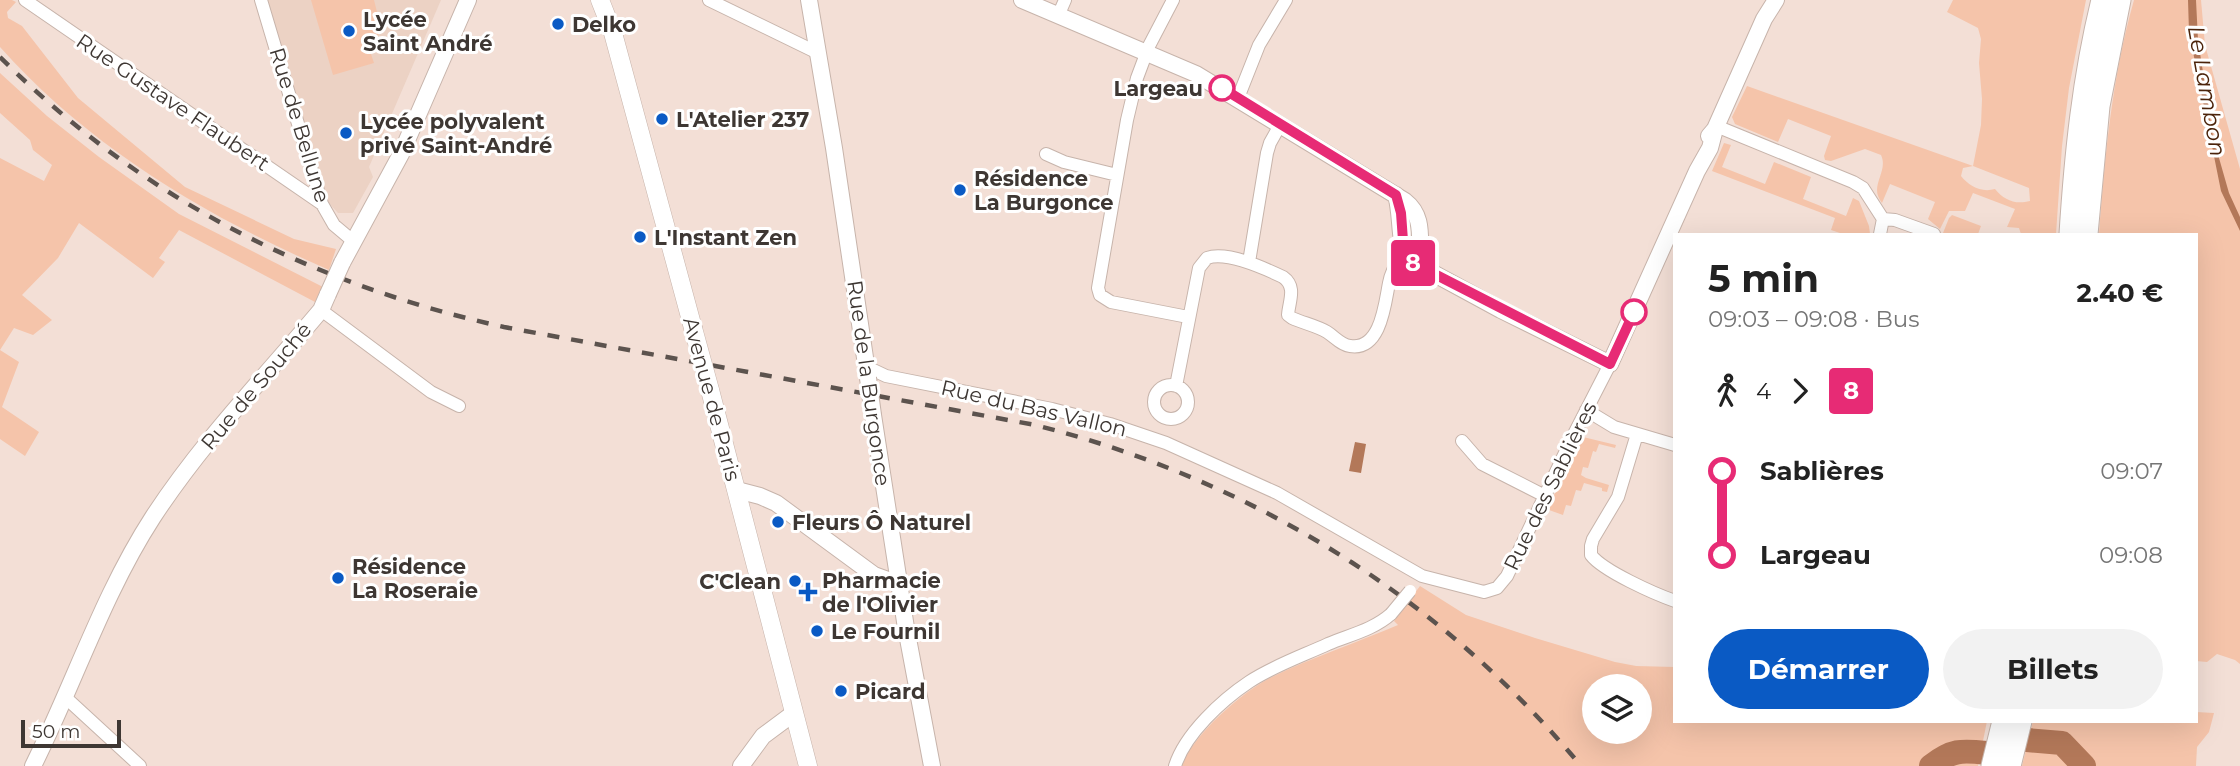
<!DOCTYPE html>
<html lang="fr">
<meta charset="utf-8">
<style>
:root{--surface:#fff;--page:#f2f2f2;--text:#222;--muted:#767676;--accent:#0a5ac4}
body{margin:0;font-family:Montserrat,sans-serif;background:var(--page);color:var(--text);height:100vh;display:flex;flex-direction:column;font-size:26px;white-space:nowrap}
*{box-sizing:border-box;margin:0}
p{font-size:23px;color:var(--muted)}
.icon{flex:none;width:38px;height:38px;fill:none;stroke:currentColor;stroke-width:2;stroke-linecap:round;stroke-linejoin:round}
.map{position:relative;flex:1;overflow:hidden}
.drawer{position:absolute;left:1673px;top:233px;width:525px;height:490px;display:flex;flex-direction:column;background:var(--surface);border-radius:0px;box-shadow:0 7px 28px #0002}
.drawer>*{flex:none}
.badge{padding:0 14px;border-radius:5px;font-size:24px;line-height:46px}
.controls{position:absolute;left:1582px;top:674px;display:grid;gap:14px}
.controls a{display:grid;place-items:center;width:70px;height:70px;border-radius:50%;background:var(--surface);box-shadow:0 7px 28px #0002;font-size:35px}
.scale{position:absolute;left:21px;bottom:18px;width:100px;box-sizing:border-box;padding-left:7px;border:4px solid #3e3733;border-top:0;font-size:19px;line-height:24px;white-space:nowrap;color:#3e3733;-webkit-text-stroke:5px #fff;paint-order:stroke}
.map>.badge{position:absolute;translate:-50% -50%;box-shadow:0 0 0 4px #fff}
.legs{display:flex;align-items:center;gap:10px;height:77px;padding:0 35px;font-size:23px}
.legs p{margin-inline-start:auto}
.headline{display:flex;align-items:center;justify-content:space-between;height:119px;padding:0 35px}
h1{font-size:38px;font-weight:700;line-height:52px}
.action{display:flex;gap:14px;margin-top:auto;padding:14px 35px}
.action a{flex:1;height:80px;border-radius:42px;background:var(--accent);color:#fff;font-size:28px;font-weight:700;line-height:80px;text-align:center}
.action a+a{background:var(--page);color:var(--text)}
ul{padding:0 35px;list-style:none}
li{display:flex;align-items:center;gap:24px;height:84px;font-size:26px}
li i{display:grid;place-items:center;width:10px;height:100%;margin:0 9px;background:currentColor}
li i::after{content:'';width:18px;height:18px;margin:-9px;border:5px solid;border-radius:50%;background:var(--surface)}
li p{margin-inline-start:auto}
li:first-child i{background:linear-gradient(#0000 50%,currentColor 0)}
li:last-child i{background:linear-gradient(currentColor 50%,#0000 0)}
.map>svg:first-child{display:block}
.built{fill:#ecd2c4}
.green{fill:#f5c4aa;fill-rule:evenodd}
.water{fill:#b37859}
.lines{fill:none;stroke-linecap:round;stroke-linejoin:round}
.river{stroke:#b37859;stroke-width:24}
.minor-casing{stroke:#c7b4ab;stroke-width:14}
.tertiary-casing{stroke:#c7b4ab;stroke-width:18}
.secondary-casing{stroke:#c7b4ab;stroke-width:19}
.trunk-casing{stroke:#c7b4ab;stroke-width:23}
.minor{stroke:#fff;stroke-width:12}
.tertiary{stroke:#fff;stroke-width:16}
.secondary{stroke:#fff;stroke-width:18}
.trunk{stroke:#fff;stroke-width:21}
.rail{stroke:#5c534e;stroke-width:4.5;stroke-dasharray:12 12;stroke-linecap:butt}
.minor-bridge-casing{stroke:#c7b4ab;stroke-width:14;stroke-linecap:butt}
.tertiary-bridge-casing{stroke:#c7b4ab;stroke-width:18;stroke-linecap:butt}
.secondary-bridge-casing{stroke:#c7b4ab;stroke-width:19;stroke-linecap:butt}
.minor-bridge{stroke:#fff;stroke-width:12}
.tertiary-bridge{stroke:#fff;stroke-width:16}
.secondary-bridge{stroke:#fff;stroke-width:18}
.line-1-casing{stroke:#fff;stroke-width:16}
.line-1{stroke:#e72b75;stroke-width:10}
.poi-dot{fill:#0a5ac4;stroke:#fff;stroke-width:2.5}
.stop-1-dot{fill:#fff;stroke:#e72b75;stroke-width:3.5}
.labels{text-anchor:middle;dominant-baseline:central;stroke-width:6;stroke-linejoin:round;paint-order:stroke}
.poi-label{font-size:21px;font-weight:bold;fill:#3e3733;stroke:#fff;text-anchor:start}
.stop-label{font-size:21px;font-weight:bold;fill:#3e3733;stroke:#fff;text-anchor:end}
.street-label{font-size:21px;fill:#3e3733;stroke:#fff}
.water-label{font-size:23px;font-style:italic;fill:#4b230a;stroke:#fff}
</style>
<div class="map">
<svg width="2240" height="766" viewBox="0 0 2240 766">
<rect width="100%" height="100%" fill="#f3dfd6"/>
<path class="built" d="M 267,0 L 441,0 L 369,167 L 373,177 L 353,213 L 338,213 L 328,202 Z"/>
<path class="green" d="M 0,0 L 12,0 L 16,2 L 7,12 L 8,18 L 22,26 L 78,98 L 185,187 L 294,239 L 336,249 L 329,270 C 207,217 89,147 0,47 Z
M 311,0 L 374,0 L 379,20 L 378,41 L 368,45 L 374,63 L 333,75 Z
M 1953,0 L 2086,0 L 2069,88 L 2062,146 L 2056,234 L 2021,234 L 2019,228 L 2007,227 L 2015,209 L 1973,193 L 1965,211 L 1949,211 L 1940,229 L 1928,219 L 1935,202 L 1890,184 L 1882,203 C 1868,186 1889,172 1881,155 L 1865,149 L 1831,161 L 1825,160 L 1824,156 L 1831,136 L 1788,119 L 1778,142 L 1735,124 L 1732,117 L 1747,86 L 1973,166 L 1981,125 L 1982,99 L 1979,63 L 1981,39 L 1978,28 L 1947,12 ZM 1973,166 L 2029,188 L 2030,201 C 2015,205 2004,200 1995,189 C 1981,193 1969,186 1961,176 L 1963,168 Z
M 2134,0 L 2201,0 L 2205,45 L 2240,169 L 2240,664 L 2235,660 L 2217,654 L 2207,662 L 2196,661 L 2196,234 L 2099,234 C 2105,155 2112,77 2134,0 Z
M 0,73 L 47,116 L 99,157 L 179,214 L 323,287 L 315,302 L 179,230 L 159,258 L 165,262 L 153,278 L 79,223 L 58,258 L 22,295 L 52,320 L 33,335 L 14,328 L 0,350 L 0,158 L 44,181 L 52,165 L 33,150 L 30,140 L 0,113 Z
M 1724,143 L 1731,145 L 1722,167 L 1765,184 L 1774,162 L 1811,177 L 1803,199 L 1846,216 L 1853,198 L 1859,201 L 1869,226 L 1870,234 L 1843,234 L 1831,230 L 1835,218 L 1712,171 Z
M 1952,215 L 1981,226 L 1978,234 L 1943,233 L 1949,218 Z
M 0,350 L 19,362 L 2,407 L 39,432 L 25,456 L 0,439 Z
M 1583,437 L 1616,445 L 1615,448 L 1599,444 L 1596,452 L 1593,451 L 1588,468 L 1583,467 L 1581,475 L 1586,478 L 1609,485 L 1607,492 L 1602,491 L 1602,488 L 1584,483 L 1581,491 L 1576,490 L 1571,506 L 1566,505 L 1563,515 L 1549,510 L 1547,509 Z
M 1420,586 L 1466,615 L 1535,638 L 1615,662 L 1636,666 L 1675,667 L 1675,721 L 1987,721 L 1978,766 L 1182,766 C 1191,737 1241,693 1268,679 C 1310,658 1356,643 1398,625 L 1394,621 ZM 1594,686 L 1640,686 L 1640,732 L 1594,732 Z
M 2196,712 L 2214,713 L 2209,732 L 2197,747 L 2196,766 L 2022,766 L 2033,721 L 2196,721 Z"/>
<path class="water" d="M 2188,0 L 2196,0 L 2198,40 L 2213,137 L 2229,193 L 2240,217 L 2240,231 L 2221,191 L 2189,32 Z
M 1355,442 L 1366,444 L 1361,473 L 1349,471 Z
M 2057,733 L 2094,766 L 2075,766 L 2054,742 Z"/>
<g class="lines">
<path class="river" d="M 2027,740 L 2062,743 L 2084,766
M 1931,766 C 1952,750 1961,750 1986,753"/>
<defs>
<path id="minor" d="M 25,0 L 322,204
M 261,0 L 322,204 L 334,225 L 353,241
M 709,0 L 818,53
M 1173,0 L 1149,46 L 1137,78 L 1127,120 L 1098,288 L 1100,295 L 1111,302 L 1188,317
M 1058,16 L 1065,0
M 1238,98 L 1259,45 L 1286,0
M 1716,126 L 1853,182 L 1863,188 L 1883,219 L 1895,220 L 1934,234
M 1046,154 L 1064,162 L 1117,175
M 1880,234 L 1883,219
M 1249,262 L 1267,153 L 1270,143 L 1280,125
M 321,310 L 431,392 L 459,406
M 867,367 L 886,376 L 1052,409 L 1110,424 L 1166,443 L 1277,493 L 1422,576 L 1484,592 L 1497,588 L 1507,576 L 1572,438 L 1610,364
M1154 402a17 17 0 1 1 34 0a17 17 0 1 1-34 0Z
M 1176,386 L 1199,268 L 1207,258 C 1227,251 1264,268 1283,277 C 1297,287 1289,301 1288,315 L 1292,318 C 1303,323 1317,326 1327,332 C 1335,337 1341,345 1350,346 C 1381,351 1385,303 1389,283 C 1391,272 1397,262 1404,254
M 1586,410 L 1614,427 L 1675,445
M 1637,434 L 1618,497 L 1593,539 L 1591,546 L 1591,555 C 1603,571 1655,594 1675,601
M 1462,441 L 1482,464 L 1545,496
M 65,697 L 140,766
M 1175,766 C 1185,734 1222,700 1249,682 C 1273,666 1302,656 1328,644 C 1349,635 1373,630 1391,614"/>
<path id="tertiary" d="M 809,0 L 834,148 L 868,378
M 1022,0 L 1196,74 L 1405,201 C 1427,218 1417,244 1422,268
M 1709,136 L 1715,129 L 1764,19 L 1776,0
M 1396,195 C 1402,214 1398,247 1409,260 L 1501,310 L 1610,364 L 1697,171 L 1710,148 L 1715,129
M 342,263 L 401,154 L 468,0
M 873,415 L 906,628 L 932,766
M 737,490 L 760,496 L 776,503 L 874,575 L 899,584
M 33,766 C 74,684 103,594 153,517 C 202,442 264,378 321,310 L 328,294
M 741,766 L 763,736 L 794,713"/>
<path id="secondary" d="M 600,0 L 613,33 L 693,328
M 710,390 L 808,766"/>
<path id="trunk" d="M 2070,234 C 2075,155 2083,77 2102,0
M 2087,234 L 2099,106 L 2120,0
M 1992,766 L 2003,721
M 2010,766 L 2021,721"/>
</defs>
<use href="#minor" class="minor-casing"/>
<use href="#tertiary" class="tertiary-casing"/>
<use href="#secondary" class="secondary-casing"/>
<use href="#trunk" class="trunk-casing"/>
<use href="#minor" class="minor"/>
<use href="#tertiary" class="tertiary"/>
<use href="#secondary" class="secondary"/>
<use href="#trunk" class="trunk"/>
<path class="rail" d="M 0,57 C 141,198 310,284 504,327 L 1035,425 C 1249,479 1440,596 1581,766"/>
<defs>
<path id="minor-bridge" d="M 1391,614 L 1410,591"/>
<path id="tertiary-bridge" d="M 328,294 L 342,263
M 868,378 L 873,415"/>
<path id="secondary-bridge" d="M 693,328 L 710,390"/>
</defs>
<use href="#minor-bridge" class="minor-bridge-casing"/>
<use href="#tertiary-bridge" class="tertiary-bridge-casing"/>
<use href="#secondary-bridge" class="secondary-bridge-casing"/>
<use href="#minor-bridge" class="minor-bridge"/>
<use href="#tertiary-bridge" class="tertiary-bridge"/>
<use href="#secondary-bridge" class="secondary-bridge"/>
</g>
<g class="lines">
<defs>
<path id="line-1" d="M 1222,88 L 1396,195 L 1401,213 L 1404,254 L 1415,264 L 1610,364 L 1634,312"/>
</defs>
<use href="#line-1" class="line-1-casing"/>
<use href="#line-1" class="line-1"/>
</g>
<g class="poi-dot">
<circle cx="558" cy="24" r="7"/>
<circle cx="349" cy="31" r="7"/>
<circle cx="662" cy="119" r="7"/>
<circle cx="346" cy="133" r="7"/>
<circle cx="960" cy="190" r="7"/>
<circle cx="640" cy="237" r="7"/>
<circle cx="778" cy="522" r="7"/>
<circle cx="338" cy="578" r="7"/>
<circle cx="795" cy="581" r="7"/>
<path d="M804.5 581.5h7v7h7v7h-7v7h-7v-7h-7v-7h7z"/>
<circle cx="817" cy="631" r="7"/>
<circle cx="841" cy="691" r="7"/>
</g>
<g class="stop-1-dot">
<circle cx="1222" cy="88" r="12"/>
<circle cx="1634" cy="312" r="12"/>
</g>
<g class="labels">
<g class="poi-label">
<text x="363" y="19">Lycée<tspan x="363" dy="24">Saint André</tspan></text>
<text x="572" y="24">Delko</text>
<text x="676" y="119">L'Atelier 237</text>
<text x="360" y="121">Lycée polyvalent<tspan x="360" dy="24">privé Saint-André</tspan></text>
<text x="974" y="178">Résidence<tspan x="974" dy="24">La Burgonce</tspan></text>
<text x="654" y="237">L'Instant Zen</text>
<text x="792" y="522">Fleurs Ô Naturel</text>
<text x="352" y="566">Résidence<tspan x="352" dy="24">La Roseraie</tspan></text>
<text x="822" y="580">Pharmacie<tspan x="822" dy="24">de l'Olivier</tspan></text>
<text x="781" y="581" text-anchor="end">C'Clean</text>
<text x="831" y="631">Le Fournil</text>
<text x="855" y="691">Picard</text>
</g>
<g class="stop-label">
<text x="1203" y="88">Largeau</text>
</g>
<g class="street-label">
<text transform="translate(173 102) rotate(34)">Rue Gustave Flaubert</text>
<text transform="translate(300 125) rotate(73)">Rue de Bellune</text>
<text transform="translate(869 383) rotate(82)">Rue de la Burgonce</text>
<text transform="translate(256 386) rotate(-50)">Rue de Souché</text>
<text transform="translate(712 399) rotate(75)">Avenue de Paris</text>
<text transform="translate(1034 408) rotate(13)">Rue du Bas Vallon</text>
<text transform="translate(1550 486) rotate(-64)">Rue des Sablières</text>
</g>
<g class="water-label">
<text transform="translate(2207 91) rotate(80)">Le Lambon</text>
</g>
</g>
</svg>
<div class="controls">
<a><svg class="icon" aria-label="layers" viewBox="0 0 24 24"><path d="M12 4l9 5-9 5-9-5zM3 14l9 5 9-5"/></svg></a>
</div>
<div class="scale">50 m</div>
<b class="badge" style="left:1413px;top:263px;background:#e72b75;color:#fff">8</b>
<section class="drawer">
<div class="headline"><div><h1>5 min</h1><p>09:03 – 09:08 · Bus</p></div><b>2.40 €</b></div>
<div class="legs"><svg class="icon" aria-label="walk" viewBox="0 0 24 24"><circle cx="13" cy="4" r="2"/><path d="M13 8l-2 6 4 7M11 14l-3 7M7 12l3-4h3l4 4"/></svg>4<svg class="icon" aria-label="forward" viewBox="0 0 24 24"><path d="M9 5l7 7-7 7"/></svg><b class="badge" style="background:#e72b75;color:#fff">8</b></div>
<ul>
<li><i style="color:#e72b75"></i><b>Sablières</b><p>09:07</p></li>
<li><i style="color:#e72b75"></i><b>Largeau</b><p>09:08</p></li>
</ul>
<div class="action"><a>Démarrer</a><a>Billets</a></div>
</section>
</div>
